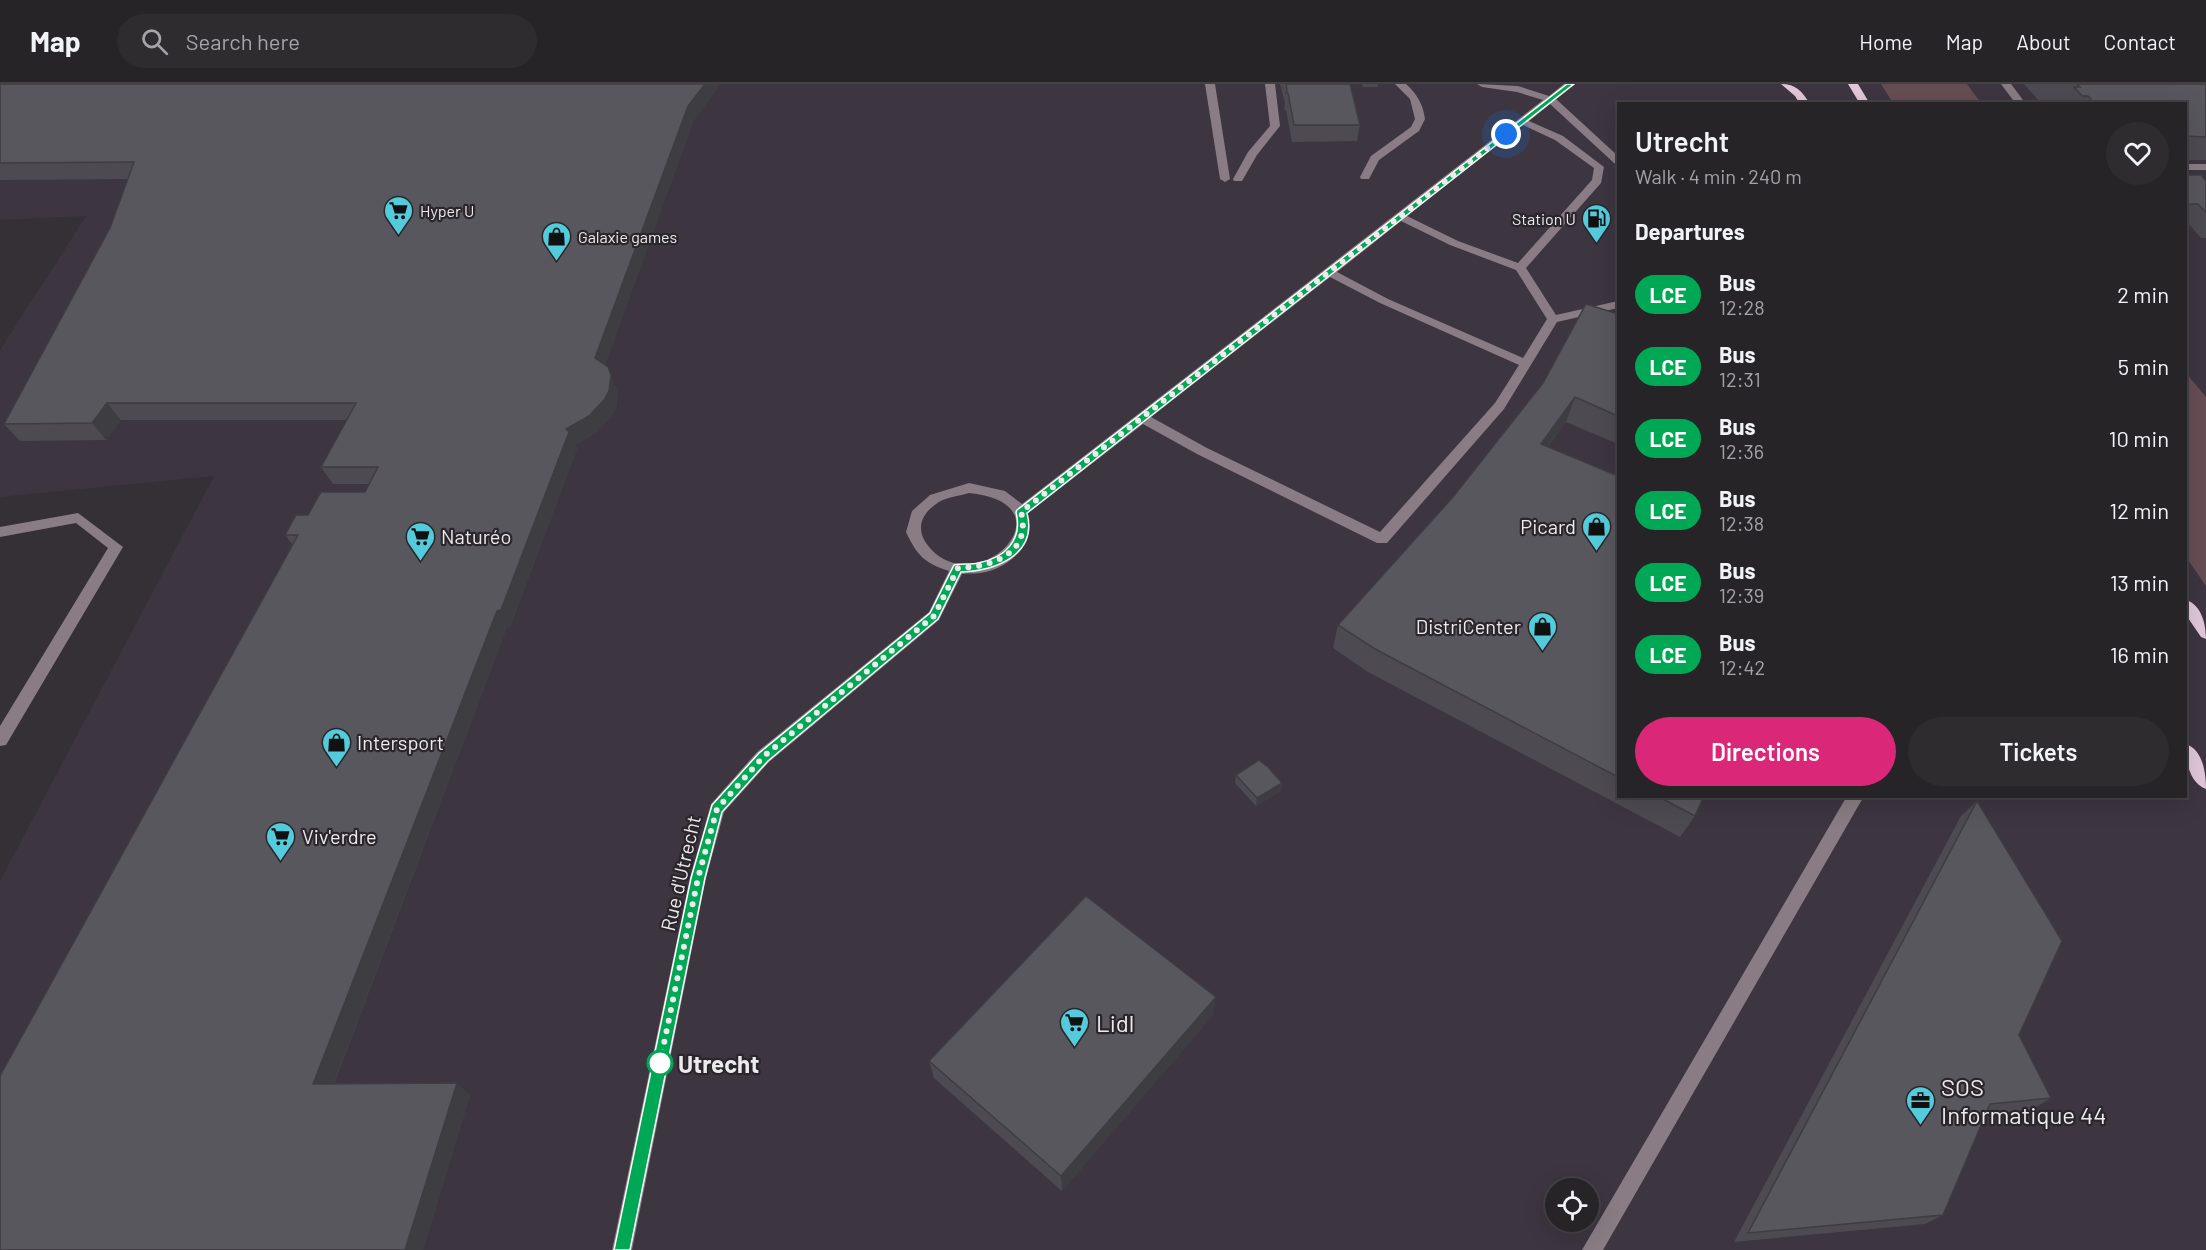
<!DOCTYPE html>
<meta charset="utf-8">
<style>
:root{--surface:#272428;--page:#2f2c30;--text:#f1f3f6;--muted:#a4a4a8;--line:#434145;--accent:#db2777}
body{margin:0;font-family:Barlow,sans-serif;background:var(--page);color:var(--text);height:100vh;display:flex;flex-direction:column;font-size:22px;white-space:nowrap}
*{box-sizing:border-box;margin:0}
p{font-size:20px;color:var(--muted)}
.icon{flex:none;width:33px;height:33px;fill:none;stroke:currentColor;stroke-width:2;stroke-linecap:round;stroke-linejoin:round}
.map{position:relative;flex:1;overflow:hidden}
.drawer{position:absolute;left:1617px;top:18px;width:570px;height:696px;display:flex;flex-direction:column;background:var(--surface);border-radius:0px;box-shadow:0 6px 24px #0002,0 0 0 2px var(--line)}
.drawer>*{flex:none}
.badge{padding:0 12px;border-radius:20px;font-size:21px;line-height:39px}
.controls{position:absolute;left:1545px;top:1094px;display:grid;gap:12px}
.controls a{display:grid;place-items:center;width:54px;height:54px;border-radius:50%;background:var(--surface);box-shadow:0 6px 24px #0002,0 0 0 2px var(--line);font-size:30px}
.you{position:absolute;width:30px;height:30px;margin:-15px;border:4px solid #fff;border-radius:50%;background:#1a73e8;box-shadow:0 0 0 9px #1a73e833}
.map>.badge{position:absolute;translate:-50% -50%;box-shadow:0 0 0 3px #fff}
h2{padding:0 18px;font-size:22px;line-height:54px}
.round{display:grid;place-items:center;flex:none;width:63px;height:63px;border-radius:32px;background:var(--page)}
.summary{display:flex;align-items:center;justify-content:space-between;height:102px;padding:0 18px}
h1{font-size:28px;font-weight:600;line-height:45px}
.primary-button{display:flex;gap:12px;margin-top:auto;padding:12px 18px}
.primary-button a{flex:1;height:69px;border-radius:36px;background:var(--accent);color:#fff;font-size:24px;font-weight:600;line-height:69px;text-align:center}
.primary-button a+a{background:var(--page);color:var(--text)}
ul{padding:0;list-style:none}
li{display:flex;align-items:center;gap:18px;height:72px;padding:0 18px}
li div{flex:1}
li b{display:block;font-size:22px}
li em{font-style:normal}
li .badge{min-width:66px;font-weight:700;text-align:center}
header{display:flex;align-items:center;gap:36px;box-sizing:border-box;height:84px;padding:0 30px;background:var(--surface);border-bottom:2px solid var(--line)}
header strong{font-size:28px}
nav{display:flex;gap:33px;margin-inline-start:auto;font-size:21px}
.search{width:420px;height:54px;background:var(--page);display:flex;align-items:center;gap:15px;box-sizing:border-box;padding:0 21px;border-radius:33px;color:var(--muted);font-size:22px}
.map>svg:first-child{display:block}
.built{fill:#3d3540;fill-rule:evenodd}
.green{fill:#664d53}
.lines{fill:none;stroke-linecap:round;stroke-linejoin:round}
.minor{fill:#897c84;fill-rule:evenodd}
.major{fill:#e1c7d7;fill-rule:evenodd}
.wall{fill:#4d4b51}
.shaded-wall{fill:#3e3d42}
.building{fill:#59575e;stroke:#3e3d42;stroke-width:1.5}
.line{fill:#00a754;stroke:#fff;stroke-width:1.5}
.walk{stroke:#edeaee;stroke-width:6;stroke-dasharray:0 10.8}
.stop-dot{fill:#fff;stroke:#00a754;stroke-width:3}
.labels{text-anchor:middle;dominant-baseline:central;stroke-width:4.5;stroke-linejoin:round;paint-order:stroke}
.far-poi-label{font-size:16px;fill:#edeaee;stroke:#2a262b;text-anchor:start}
.poi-label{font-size:20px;fill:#edeaee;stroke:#2a262b;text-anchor:start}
.street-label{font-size:20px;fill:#edeaee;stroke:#2a262b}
.near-poi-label{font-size:24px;fill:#edeaee;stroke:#2a262b;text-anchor:start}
.near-stop-label{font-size:24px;font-weight:bold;fill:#edeaee;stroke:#2a262b;text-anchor:start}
</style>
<header>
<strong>Map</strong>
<div class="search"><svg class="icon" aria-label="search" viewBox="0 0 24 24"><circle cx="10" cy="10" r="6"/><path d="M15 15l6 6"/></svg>Search here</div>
<nav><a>Home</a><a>Map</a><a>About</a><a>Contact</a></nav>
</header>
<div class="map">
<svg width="2206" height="1166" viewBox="0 0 2206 1166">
<rect width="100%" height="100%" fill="#343035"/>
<path class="built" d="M 0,0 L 2206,0 L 2206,1166 L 0,1166 L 0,797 L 214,392 L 0,413 L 0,266 L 86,132 L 0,136 ZM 1618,20 L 2186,20 L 2186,712 L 1618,712 ZM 1556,1104 L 1588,1104 L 1588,1137 L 1556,1137 Z"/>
<path class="green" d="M 1881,0 L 1967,0 L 1981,19 L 1893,19 Z
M 2186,289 L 2206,313 L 2206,502 L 2186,473 Z"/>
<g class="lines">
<path class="minor" d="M 1205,0 L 1215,0 L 1230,95 L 1225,98 L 1220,95 Z
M 1265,0 L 1275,0 L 1280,42 L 1257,71 L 1242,97 L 1234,97 L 1233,95 L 1248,68 L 1270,42 Z
M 1395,0 L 1406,0 C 1417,10 1423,20 1425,35 L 1419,47 L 1379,76 L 1369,95 L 1361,95 L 1360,93 L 1371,72 L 1411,43 L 1415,35 L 1410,15 Z
M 1477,0 L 1518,2 L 1549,12 L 1564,0 L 1575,0 L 1556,15 L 1618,72 L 1618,80 L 1614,79 L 1550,20 L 1529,37 L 1563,52 L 1604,83 L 1601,99 L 1526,184 L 1556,231 L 1618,217 L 1618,224 L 1557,238 L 1504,325 L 1387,459 L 1377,459 L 1197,370 L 1143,340 L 1027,430 C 1037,458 1011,482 986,488 C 978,490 970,489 962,490 L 939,536 L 769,678 L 724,728 L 706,794 L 632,1166 L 612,1166 L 690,794 L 711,720 L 757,668 L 929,528 L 949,487 C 924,479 917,471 906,448 L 912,427 L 930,411 L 969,399 L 1005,407 L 1022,420 L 1543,16 L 1517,8 L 1482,3 ZM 1523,41 L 1555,56 L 1594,84 L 1592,96 L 1518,179 L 1458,157 L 1407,132 ZM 1401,137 L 1450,161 L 1516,186 L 1547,235 L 1523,274 L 1388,215 L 1337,188 ZM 1330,193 L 1380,219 L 1519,281 L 1495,319 L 1380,448 L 1207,364 L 1151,333 ZM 969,409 C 1069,419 987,511 936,470 C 916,453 915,433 939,418 C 947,413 960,412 969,409 Z
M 2001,0 L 2011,0 L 2026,20 L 2016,20 Z
M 2186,80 L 2206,80 L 2206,86 L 2186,86 Z
M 78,429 L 123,463 L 6,661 L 0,662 L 0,642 L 108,464 L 76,439 L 0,453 L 0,443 Z
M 1847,712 L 1864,712 L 1603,1166 L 1582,1166 Z"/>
<path class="major" d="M 1781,0 C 1796,0 1802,7 1810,20 L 1800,20 L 1795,12 Z
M 1848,0 L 1858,0 L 1870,20 L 1860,20 Z
M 2186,516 C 2202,521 2206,541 2206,555 L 2201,553 L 2186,531 Z
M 2186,660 C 2203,666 2206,689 2206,705 C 2189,699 2185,675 2186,660 Z"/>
</g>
<path class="wall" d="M 0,0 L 693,38 L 605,281 L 618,308 L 616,324 L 611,333 L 596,349 L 575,361 L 577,365 L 510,543 L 507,543 L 334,1000 L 470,1011 L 423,1166 L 0,1166 L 292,460 L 285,451 L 308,431 L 365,408 L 369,400 L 333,400 L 321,383 L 347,336 L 121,336 L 106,356 L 20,357 L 4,340 L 110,144 L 128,95 L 0,96 Z
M 1280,0 L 1350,0 L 1360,41 L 1357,57 L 1292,58 L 1286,26 L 1284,26 L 1285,19 Z
M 1362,0 L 1378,0 L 1378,3 L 1363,3 Z
M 2024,0 L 2206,0 L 2206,76 L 2186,76 L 2186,20 L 2059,20 L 2058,18 L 2040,18 Z
M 2186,91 L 2206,97 L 2206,154 L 2201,154 L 2186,137 Z
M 1618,230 L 1618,360 L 1566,338 L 1548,363 L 1618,392 L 1618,712 L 1704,712 L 1695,732 L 1680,753 L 1368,588 L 1333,564 L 1338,541 Z
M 1236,691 L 1282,699 L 1281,707 L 1256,722 L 1235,699 Z
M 1977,717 L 2019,951 L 2051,1014 L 2031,1026 L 1985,1030 L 1943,1131 L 1925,1140 L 1734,1158 L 1961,732 Z
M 1213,931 L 1062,1107 L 934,994 L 929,977 Z"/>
<path class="shaded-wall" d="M 705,0 L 721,0 L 693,38 L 602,291 L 595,274 L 688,22 Z
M 608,283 L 618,308 L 616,324 L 611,333 L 596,349 L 575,361 L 577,365 L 510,543 L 507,543 L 329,1012 L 313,1000 L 566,345 Z
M 1575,313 L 1566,338 L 1532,384 L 1541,360 Z
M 107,319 L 121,336 L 106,356 L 92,339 Z
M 1282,699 L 1281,707 L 1256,722 L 1257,714 Z
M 1216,913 L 1213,931 L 1062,1107 L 1061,1092 Z
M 457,999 L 470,1011 L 423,1166 L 405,1166 Z"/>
<path class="building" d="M 0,0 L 705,0 L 688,22 L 595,274 L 608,283 L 611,291 L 609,307 L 604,316 L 589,332 L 566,345 L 569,348 L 501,526 L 497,527 L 313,1000 L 457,999 L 405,1166 L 0,1166 L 0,992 L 298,451 L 285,451 L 296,431 L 308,431 L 321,408 L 365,408 L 378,383 L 321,383 L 356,319 L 107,319 L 92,339 L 4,340 L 110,144 L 134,78 L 0,79 Z
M 1286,0 L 1350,0 L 1360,41 L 1294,41 L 1288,9 L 1286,9 L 1287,6 Z
M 2077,0 L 2206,0 L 2206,53 L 2186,52 L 2186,20 L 2095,20 L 2088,12 L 2082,12 L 2074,3 L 2080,3 Z
M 2186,91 L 2201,91 L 2206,97 L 2206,128 L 2198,120 L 2186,120 Z
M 1586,220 L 1618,230 L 1618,332 L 1575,313 L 1541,360 L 1618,392 L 1618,693 L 1375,565 L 1338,541 L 1453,413 L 1543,299 Z
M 1259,676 L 1268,683 L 1282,699 L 1257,714 L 1236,691 Z
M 1657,712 L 1704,712 L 1695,732 Z
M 1977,717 L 2062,857 L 2019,951 L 2051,1014 L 1990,1020 L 1943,1131 L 1748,1149 Z
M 1086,812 L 1216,913 L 1061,1092 L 929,977 Z"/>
<path class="line" d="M 1567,0 L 1574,0 L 1027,429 C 1038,471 995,487 961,488 L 938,535 L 768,677 L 722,728 L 705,794 L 630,1166 L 614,1166 L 691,794 L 712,721 L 759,669 L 930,529 L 954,481 C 962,479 970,481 978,479 C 1005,474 1023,456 1016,428 L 1017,426 Z"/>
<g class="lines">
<path class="walk" d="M 660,979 L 698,794 L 717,725 L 763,673 L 934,532 L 958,484 C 991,483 1032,470 1021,428 L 1506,50"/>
</g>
<defs>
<symbol id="supermarket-pin" viewBox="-11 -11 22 30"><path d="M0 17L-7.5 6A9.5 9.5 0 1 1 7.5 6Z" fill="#53cbdb" stroke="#2a262b"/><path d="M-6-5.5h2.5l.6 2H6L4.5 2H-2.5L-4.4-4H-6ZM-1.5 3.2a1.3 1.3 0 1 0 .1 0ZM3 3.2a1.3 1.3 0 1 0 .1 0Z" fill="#111"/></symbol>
<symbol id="fuel-pin" viewBox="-11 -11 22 30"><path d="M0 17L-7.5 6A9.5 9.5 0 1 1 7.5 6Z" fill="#53cbdb" stroke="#2a262b"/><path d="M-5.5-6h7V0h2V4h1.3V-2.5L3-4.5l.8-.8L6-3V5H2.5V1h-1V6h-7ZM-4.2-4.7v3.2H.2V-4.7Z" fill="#111"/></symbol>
<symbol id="shop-pin" viewBox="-11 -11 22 30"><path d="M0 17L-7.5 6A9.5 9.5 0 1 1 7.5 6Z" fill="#53cbdb" stroke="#2a262b"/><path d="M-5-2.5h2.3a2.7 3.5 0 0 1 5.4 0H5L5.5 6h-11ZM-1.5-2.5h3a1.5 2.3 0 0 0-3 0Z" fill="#111"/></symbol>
<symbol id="office-pin" viewBox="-11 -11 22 30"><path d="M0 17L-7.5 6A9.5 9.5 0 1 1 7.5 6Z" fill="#53cbdb" stroke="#2a262b"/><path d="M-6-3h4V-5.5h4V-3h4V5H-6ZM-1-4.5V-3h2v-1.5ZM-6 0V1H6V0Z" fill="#111"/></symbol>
</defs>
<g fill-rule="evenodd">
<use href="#supermarket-pin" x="382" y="110" width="33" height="45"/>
<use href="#fuel-pin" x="1580" y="118" width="33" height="45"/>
<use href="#shop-pin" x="540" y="136" width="33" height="45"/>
<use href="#shop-pin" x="1580" y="426" width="33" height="45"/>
<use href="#supermarket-pin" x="404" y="436" width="33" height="45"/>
<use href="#shop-pin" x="1526" y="526" width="33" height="45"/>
<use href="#shop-pin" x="320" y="642" width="33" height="45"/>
<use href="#supermarket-pin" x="264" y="736" width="33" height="45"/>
<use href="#supermarket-pin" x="1058" y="922" width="33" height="45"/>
<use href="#office-pin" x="1904" y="1000" width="33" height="45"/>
</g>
<circle class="stop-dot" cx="660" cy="979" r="12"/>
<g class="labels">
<g class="far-poi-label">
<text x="420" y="126">Hyper U</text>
<text x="1576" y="134" text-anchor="end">Station U</text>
<text x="578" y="152">Galaxie games</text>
</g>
<g class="poi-label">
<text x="1576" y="442" text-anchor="end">Picard</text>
<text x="441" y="452">Naturéo</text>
<text x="1521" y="542" text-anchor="end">DistriCenter</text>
<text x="357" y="658">Intersport</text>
<text x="302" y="752">Viv'erdre</text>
</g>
<g class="street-label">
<text transform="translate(680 789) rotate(-77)">Rue d'Utrecht</text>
</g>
<g class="near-poi-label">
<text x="1096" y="938">Lidl</text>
<text x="1941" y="1002">SOS<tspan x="1941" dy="28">Informatique 44</tspan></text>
</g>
<g class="near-stop-label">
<text x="678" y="979">Utrecht</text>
</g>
</g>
</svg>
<div class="controls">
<a><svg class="icon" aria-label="locate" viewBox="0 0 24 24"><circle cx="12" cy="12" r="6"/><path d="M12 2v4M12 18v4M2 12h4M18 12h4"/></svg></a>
</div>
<div class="you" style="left:1506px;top:50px"></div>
<section class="drawer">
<div class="summary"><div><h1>Utrecht</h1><p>Walk · 4 min · 240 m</p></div><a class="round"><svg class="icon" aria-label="heart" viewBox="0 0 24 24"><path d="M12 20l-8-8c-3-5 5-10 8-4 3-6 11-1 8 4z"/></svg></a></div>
<h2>Departures</h2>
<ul>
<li><span class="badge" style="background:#00a754;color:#fff">LCE</span><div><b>Bus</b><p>12:28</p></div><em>2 min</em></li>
<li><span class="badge" style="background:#00a754;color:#fff">LCE</span><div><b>Bus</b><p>12:31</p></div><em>5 min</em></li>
<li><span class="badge" style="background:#00a754;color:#fff">LCE</span><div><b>Bus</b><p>12:36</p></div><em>10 min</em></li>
<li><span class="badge" style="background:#00a754;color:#fff">LCE</span><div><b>Bus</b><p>12:38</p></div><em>12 min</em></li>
<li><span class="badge" style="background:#00a754;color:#fff">LCE</span><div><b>Bus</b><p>12:39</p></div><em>13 min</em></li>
<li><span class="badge" style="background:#00a754;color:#fff">LCE</span><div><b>Bus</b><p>12:42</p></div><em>16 min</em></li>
</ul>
<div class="primary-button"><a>Directions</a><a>Tickets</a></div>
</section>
</div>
